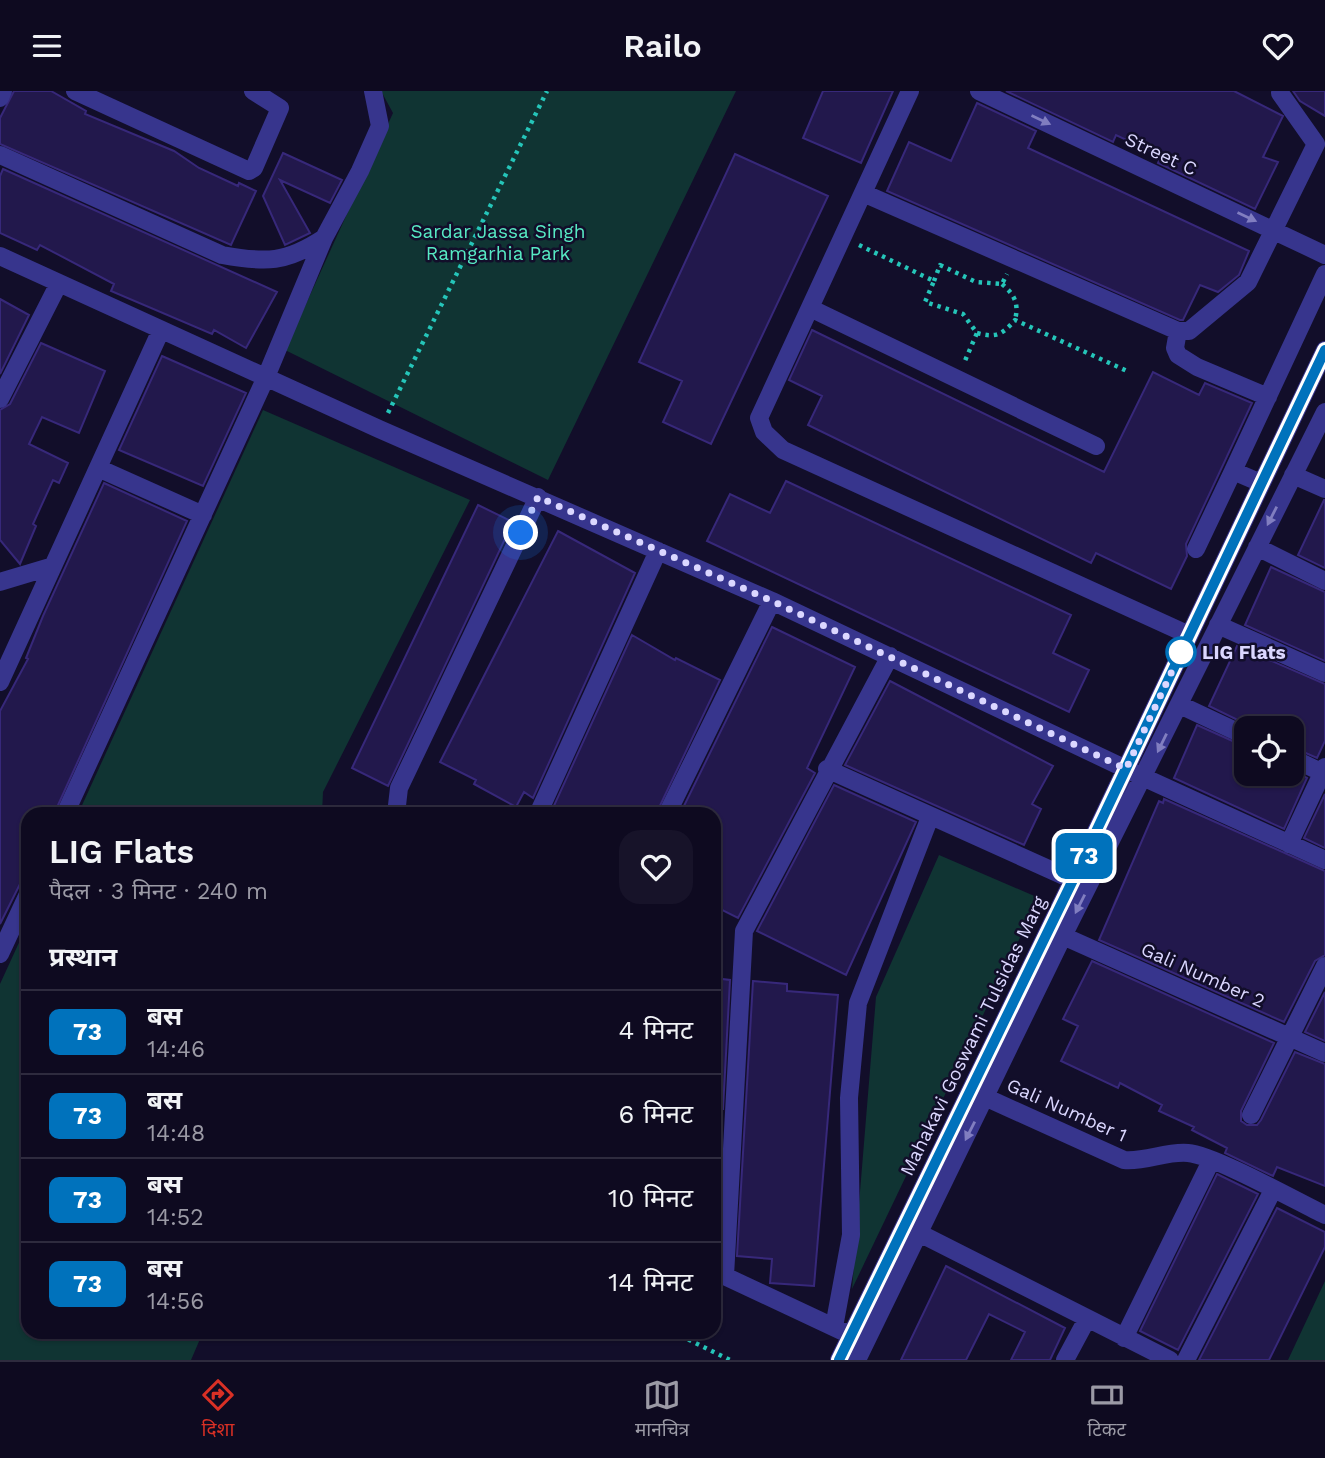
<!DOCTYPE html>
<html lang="hi">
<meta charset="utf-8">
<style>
:root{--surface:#0e0a20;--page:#171329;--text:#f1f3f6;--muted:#9b9aa5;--line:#2e2b3e;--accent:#d93025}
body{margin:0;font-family:"Work Sans","Noto Sans Devanagari",sans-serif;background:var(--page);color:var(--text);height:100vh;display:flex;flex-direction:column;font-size:26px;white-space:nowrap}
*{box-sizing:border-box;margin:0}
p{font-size:23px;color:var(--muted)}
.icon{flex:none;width:38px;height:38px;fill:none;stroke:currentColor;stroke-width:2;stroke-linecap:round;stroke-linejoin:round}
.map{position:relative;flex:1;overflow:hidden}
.sheet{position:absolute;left:21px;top:716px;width:700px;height:532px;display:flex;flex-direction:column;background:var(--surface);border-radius:21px;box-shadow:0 2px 5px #0004,0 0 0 2px var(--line)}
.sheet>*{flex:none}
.badge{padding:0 14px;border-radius:10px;font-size:24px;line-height:46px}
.controls{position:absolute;left:1234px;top:625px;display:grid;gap:14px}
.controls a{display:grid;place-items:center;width:70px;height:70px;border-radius:14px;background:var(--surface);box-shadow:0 2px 5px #0004,0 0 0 2px var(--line);font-size:35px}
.you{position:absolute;width:35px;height:35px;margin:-18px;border:5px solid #fff;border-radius:50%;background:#1a73e8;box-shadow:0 0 0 10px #1a73e833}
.map>.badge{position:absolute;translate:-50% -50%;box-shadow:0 0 0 4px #fff}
h2{padding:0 28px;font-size:26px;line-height:63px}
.round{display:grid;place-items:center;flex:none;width:74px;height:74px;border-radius:21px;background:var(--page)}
.summary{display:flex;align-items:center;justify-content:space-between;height:119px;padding:0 28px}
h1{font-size:33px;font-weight:600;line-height:52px}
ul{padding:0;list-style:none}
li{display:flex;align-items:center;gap:21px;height:84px;padding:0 28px;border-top:2px solid var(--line)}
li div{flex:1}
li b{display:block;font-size:26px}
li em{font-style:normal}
li .badge{min-width:77px;font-weight:700;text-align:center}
header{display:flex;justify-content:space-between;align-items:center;height:91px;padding:0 28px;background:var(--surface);font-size:32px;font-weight:600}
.menu{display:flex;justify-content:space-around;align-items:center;height:98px;border-top:2px solid var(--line);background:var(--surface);font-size:19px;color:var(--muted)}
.menu a{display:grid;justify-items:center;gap:4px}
.menu .active{color:var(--accent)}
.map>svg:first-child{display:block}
.green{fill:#103433}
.building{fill:#22184c;stroke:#37287a;stroke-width:2}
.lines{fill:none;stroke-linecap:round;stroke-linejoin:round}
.path{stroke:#25c5b9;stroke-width:4.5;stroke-dasharray:3.5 5;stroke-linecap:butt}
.minor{stroke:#37358d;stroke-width:18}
.oneway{fill:#817ec0}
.line-casing{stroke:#fff;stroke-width:16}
.line{stroke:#0072bc;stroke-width:10}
.walk{stroke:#dbd7ff;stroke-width:7;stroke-dasharray:0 12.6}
.stop-dot{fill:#fff;stroke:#0072bc;stroke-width:3.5}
.labels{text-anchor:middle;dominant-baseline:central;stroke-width:5;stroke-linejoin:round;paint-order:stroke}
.street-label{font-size:19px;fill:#dbd7ff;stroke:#120e2a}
.park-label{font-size:19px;fill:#57eac4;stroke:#120e2a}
.stop-label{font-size:19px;font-weight:bold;fill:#dbd7ff;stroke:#120e2a;text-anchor:start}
</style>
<header><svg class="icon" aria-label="menu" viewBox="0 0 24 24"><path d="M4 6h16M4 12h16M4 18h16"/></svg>Railo<svg class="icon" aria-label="heart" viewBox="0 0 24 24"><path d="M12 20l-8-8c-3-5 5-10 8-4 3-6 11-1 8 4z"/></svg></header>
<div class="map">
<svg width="1325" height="1269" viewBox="0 0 1325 1269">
<rect width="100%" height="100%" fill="#120e2a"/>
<path class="green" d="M 381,0 L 736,0 L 548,389 L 285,259 L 393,22 Z
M 263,319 L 470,409 L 323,701 L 322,723 L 78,723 Z
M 939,764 L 1039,807 L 852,1198 L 876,906 Z
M 28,832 L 28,1241 L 203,1241 L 191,1269 L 0,1269 L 0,893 Z
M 1325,1190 L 1325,1269 L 1288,1269 Z"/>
<path class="building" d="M 14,0 L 51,0 L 86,20 L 85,23 L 174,60 L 199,77 L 238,95 L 239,92 L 256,100 L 231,154 L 0,53 L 0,27 Z
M 823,0 L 893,0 L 861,72 L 803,47 Z
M 1006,0 L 1234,0 L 1283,25 L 1263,66 L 1278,71 L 1255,118 L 1158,72 L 1161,65 L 1116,44 L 1113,51 Z
M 1293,0 L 1325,0 L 1325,25 L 1300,10 Z
M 977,12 L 1036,40 L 1028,57 L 1249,160 L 1239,184 L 1218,201 L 1200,194 L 1183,229 L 1180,229 L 887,100 L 909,51 L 951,70 Z
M 283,62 L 342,89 L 330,112 L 280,89 L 310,142 L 285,154 L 263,105 Z
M 735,63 L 828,105 L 711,353 L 663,331 L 682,290 L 639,271 Z
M 3,78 L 277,201 L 246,257 L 214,239 L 212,243 L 111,200 L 114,193 L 40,154 L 37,159 L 0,142 L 0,85 Z
M 0,208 L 29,224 L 0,283 Z
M 812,239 L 1104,381 L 1153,281 L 1199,304 L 1205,292 L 1252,312 L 1186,453 L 1187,465 L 1171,498 L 1096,462 L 1091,472 L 808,334 L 822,305 L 789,289 Z
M 41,252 L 105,280 L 79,342 L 42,326 L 29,353 L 68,372 L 59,392 L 53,389 L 33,433 L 36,435 L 20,473 L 0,449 L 0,319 L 10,313 Z
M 162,265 L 246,302 L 203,395 L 119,359 Z
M 786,390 L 1071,524 L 1053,562 L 1089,579 L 1069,621 L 707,450 L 730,403 L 770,422 Z
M 104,392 L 187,430 L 54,723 L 28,723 L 28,777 L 0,833 L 0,620 L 28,568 L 26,567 L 43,525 Z
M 1324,409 L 1325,409 L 1325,477 L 1298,464 Z
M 478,414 L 513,431 L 388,695 L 352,677 Z
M 558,440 L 635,482 L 533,707 L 524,701 L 516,716 L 474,693 L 476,689 L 440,671 Z
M 1271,476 L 1325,501 L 1325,570 L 1245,534 Z
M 772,536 L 855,576 L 807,677 L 815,682 L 738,827 L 714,815 L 714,723 L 680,723 Z
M 632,544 L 675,569 L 676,567 L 720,589 L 656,723 L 559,723 L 552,719 Z
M 1237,555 L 1325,593 L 1325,650 L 1317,667 L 1292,656 L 1292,637 L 1254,637 L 1209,615 Z
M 890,590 L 1053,675 L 1032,713 L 1041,718 L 1024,754 L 845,674 Z
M 1197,634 L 1246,656 L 1246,682 L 1292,682 L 1292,679 L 1307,687 L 1284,738 L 1174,687 Z
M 834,694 L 916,731 L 846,884 L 757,840 Z
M 1325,703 L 1325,757 L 1304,747 Z
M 1164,708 L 1325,780 L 1325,864 L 1315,870 L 1284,931 L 1099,849 L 1159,710 L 1163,712 Z
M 1092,870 L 1274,952 L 1241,1020 L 1241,1030 L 1247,1034 L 1257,1034 L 1261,1029 L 1295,961 L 1325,973 L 1325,1095 L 1277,1076 L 1273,1085 L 1225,1062 L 1227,1057 L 1192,1039 L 1194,1036 L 1159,1020 L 1162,1014 L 1120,992 L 1118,997 L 1061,970 L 1078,935 L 1063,928 Z
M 714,887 L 730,889 L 723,1018 L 714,1018 Z
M 753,890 L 787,893 L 787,900 L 838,904 L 814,1195 L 770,1192 L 772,1168 L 737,1165 Z
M 1325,901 L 1325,950 L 1305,941 Z
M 1217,1083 L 1258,1103 L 1178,1259 L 1140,1240 Z
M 1277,1117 L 1325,1141 L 1325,1156 L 1269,1269 L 1199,1269 Z
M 946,1175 L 1065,1237 L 1050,1269 L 1011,1269 L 1025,1241 L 989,1223 L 966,1269 L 901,1269 Z"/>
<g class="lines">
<path class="path" d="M 859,154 L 934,190 L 925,211 L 963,223 L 977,242 L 964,272
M 934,190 L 940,174 L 976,191 L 1002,193 L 1007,183
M 1002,193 C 1015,204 1019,213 1015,229
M 977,242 C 996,247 1002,244 1015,229 L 1127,280
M 388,322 L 547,0
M 673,1241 L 730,1269"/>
<path class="minor" d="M 75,0 L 249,80 L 254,77 L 280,17 L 253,0
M 910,0 L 759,327 L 764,341 L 783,359 L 1189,544
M 979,0 L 1325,164
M 0,7 L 3,0
M 0,64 L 222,164 C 266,172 286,172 324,147
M 863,102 L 1178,240 L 1189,240 L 1248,191 L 1316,53 L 1280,2
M 0,165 L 379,338 L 772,510 L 1145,687 L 1325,769
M 810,217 L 1096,355
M 1178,240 L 1175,257 L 1178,264 L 1197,276 L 1268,306
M 0,308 L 59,192
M 98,377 L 203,424
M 1233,380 L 1325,183
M 1293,384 L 1325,398
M 1257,456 L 1325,490
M 1196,458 L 1233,380 L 1261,392
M 0,491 L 53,475
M 1218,534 L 1325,582
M 0,591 L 161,239
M 1180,614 L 1246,645
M 1292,667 L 1325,683
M 827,678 L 1073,789
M 65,723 L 266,286 L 324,147 L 360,80 L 380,35 L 373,0
M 396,723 L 399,697 L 538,406
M 538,723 L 658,460
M 667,723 L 772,510
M 1289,753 L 1325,676
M 1063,845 L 1325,962
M 0,863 L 28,803
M 976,1002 L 1124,1069 C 1146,1071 1166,1060 1188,1062 C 1214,1064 1296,1110 1325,1124
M 1251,1024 L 1325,875
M 919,1142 L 1170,1269
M 714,1180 L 844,1241
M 725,1185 L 744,840 L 890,565
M 834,1236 L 851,1144 L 849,1007 L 858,912 L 930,726
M 1124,1247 L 1211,1070
M 839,1269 L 1073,789 L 1325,259
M 857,1269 L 1063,845 L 1325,321
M 1065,1269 L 1087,1228
M 1186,1269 L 1273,1099"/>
</g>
<defs><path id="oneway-solid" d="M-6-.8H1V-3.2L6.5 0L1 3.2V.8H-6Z" transform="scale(1.75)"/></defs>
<g class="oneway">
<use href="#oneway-solid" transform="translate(1041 29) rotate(25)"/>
<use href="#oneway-solid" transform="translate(1247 126) rotate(25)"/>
<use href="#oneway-solid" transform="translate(1272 425) rotate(117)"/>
<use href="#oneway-solid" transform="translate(1162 652) rotate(116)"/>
<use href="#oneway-solid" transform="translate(1080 813) rotate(117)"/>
<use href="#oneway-solid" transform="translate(970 1040) rotate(117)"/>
</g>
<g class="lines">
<defs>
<path id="line" d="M 839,1269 L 1073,789 L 1325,259"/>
</defs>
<use href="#line" class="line-casing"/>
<use href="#line" class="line"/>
<path class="walk" d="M 521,442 L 538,406 L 772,510 L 1126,678 L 1181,561"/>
</g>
<circle class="stop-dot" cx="1181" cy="561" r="14"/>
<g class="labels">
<g class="street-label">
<text transform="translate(1161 63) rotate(25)">Street C</text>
<text transform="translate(1203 884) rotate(24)">Gali Number 2</text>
<text transform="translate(973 945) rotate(-64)">Mahakavi Goswami Tulsidas Marg</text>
<text transform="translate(1067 1019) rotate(24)">Gali Number 1</text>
</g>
<g class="park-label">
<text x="498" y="140">Sardar Jassa Singh<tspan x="498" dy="22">Ramgarhia Park</tspan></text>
</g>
<g class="stop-label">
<text x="1202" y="561">LIG Flats</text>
</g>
</g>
</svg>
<div class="controls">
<a><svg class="icon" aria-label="locate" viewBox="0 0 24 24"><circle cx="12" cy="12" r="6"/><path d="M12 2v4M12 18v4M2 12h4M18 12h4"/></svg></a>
</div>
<div class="you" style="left:521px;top:442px"></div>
<b class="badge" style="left:1084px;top:765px;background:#0072bc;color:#fff">73</b>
<section class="sheet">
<div class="summary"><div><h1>LIG Flats</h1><p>पैदल · 3 मिनट · 240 m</p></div><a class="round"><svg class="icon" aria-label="heart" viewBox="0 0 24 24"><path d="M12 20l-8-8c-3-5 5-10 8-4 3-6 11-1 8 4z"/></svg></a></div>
<h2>प्रस्थान</h2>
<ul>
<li><span class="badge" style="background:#0072bc;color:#fff">73</span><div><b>बस</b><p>14:46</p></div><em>4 मिनट</em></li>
<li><span class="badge" style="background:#0072bc;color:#fff">73</span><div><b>बस</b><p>14:48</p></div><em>6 मिनट</em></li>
<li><span class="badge" style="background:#0072bc;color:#fff">73</span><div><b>बस</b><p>14:52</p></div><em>10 मिनट</em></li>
<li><span class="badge" style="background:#0072bc;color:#fff">73</span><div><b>बस</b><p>14:56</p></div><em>14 मिनट</em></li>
</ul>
</section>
</div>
<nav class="menu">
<a class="active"><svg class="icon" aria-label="directions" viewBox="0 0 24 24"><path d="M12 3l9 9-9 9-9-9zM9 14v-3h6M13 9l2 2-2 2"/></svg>दिशा</a>
<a><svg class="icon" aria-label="map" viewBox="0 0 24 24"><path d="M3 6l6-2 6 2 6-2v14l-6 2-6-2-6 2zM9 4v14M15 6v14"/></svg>मानचित्र</a>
<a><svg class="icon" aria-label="tickets" viewBox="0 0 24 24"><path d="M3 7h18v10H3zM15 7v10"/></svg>टिकट</a>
</nav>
